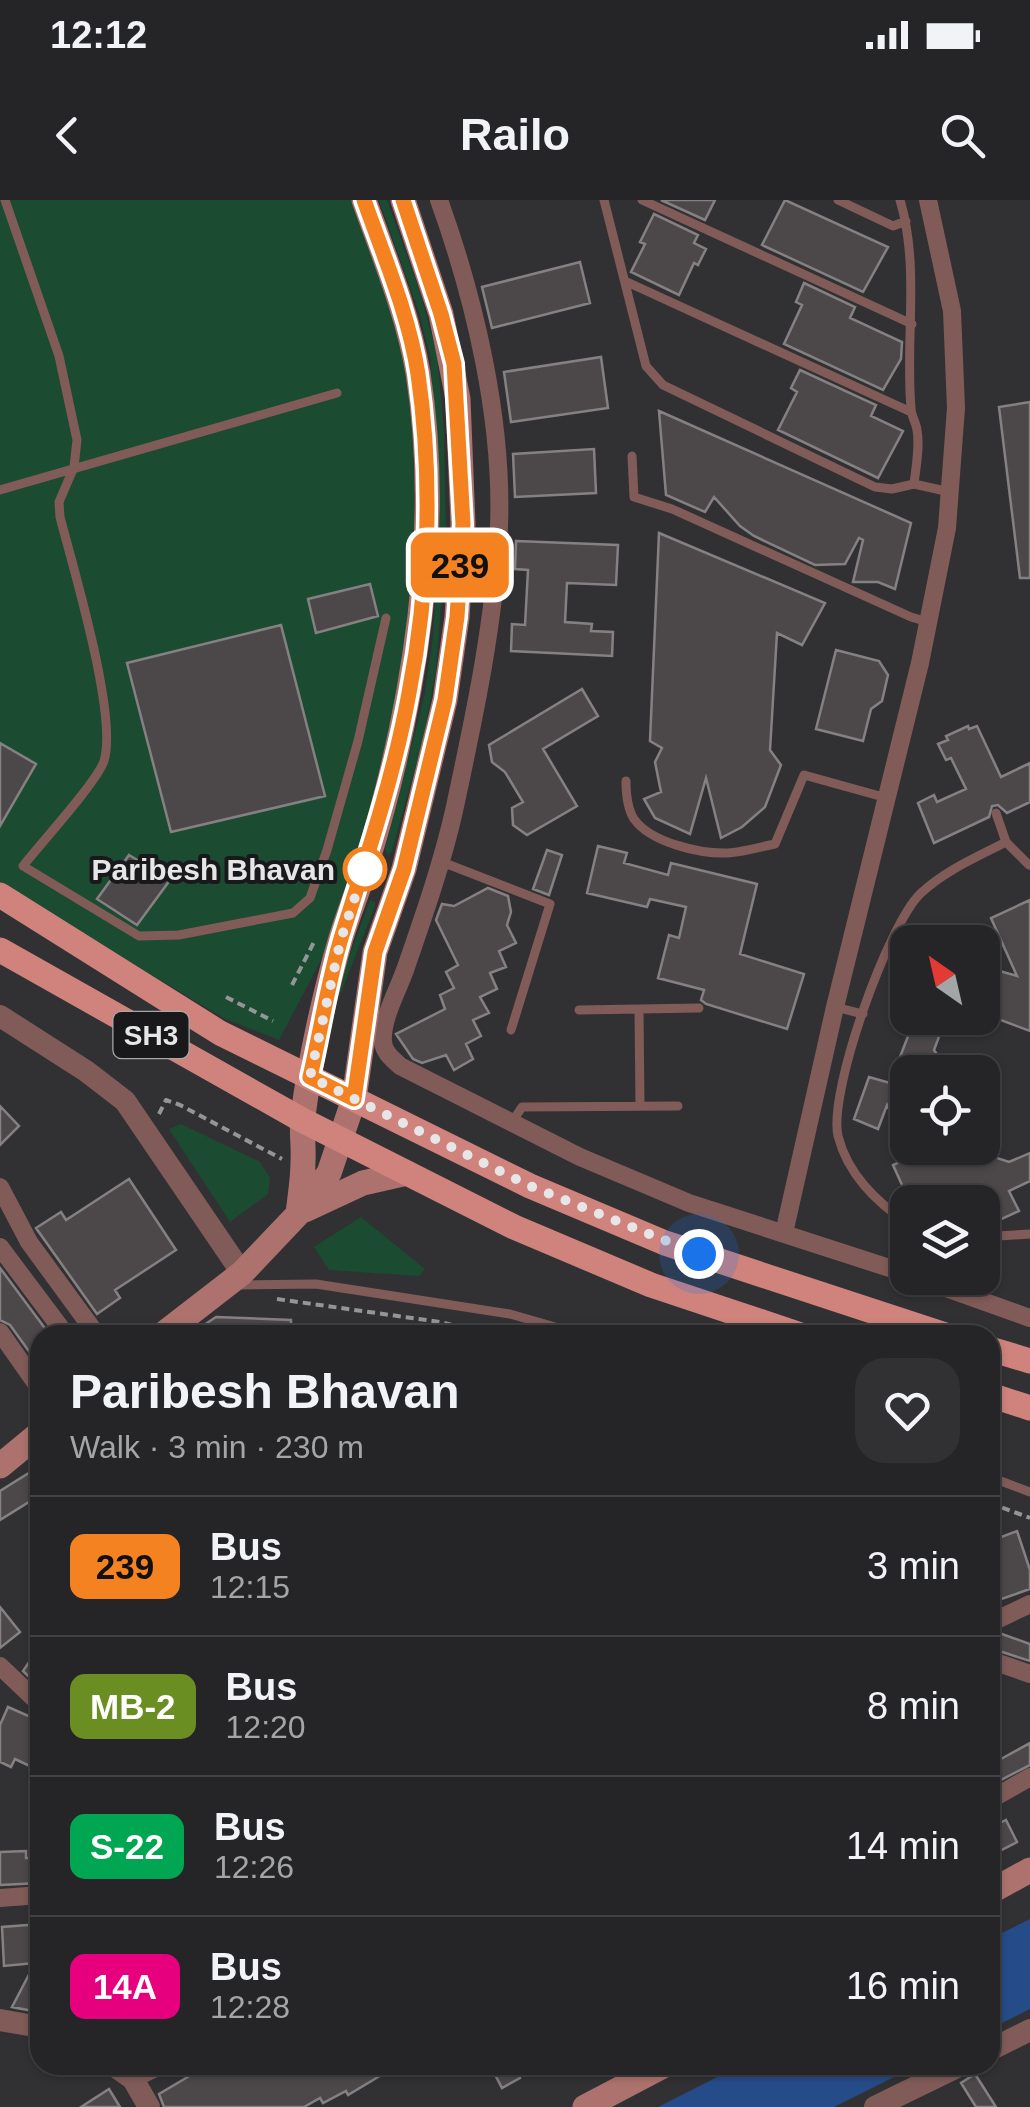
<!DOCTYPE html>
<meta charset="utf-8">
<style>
:root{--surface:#252527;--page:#313133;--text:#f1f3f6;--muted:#a3a5a7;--line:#424244}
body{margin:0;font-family:Arial,sans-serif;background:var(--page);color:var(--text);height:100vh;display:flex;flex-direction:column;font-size:38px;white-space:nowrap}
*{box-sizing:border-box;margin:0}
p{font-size:32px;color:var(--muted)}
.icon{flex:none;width:55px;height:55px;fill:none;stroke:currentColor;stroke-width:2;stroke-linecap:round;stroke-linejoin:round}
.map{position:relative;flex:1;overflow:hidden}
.panel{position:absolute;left:30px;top:1125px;width:970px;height:750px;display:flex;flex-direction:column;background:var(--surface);border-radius:30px;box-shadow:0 2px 8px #0004,0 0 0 2px var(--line)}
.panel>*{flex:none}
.badge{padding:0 20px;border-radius:15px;font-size:35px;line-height:65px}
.needle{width:65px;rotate:326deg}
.tools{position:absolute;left:890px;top:725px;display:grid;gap:20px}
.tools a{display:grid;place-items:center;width:110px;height:110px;border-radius:20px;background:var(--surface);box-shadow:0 2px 8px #0004,0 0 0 2px var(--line);font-size:50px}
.you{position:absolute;width:50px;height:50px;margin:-25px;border:8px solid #fff;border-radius:50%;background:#1a73e8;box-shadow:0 0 0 15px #1a73e833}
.map>.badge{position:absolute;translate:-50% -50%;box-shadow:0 0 0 5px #fff}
.round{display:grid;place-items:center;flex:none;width:105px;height:105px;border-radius:30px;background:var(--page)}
.summary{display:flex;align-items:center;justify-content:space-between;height:170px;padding:0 40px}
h1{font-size:48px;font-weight:800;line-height:75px}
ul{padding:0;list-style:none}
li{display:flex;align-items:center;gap:30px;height:140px;padding:0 40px;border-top:2px solid var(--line)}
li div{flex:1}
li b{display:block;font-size:38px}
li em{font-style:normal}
li .badge{min-width:110px;font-weight:700;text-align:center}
.status{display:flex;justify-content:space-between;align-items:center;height:70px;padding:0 50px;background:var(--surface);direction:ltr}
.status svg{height:28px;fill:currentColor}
header{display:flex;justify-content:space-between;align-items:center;height:130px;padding:0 40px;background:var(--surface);font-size:45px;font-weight:800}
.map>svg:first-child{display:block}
.green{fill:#1b4b31}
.water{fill:#264b89}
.building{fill:#4c484a;stroke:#858182;stroke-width:2.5}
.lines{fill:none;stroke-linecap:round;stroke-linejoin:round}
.path{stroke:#959597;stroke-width:4;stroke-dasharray:8 5;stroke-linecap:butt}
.service{stroke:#815b58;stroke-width:9}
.minor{stroke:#815b58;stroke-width:18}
.tertiary{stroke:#815b58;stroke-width:22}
.secondary{stroke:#ad726d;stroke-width:25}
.primary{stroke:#cf837c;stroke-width:25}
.line-casing{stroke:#fff;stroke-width:22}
.line{stroke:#f58220;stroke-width:15}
.walk{stroke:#e6e6e8;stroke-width:10;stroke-dasharray:0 18}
.stop-dot{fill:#fff;stroke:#f58220;stroke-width:5}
.labels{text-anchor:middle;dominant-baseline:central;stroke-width:8;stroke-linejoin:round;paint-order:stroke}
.shield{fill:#19191b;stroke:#a8a8aa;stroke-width:2.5}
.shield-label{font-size:28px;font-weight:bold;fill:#e6e6e8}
.stop-label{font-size:30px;font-weight:bold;fill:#e6e6e8;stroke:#19191b;text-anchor:end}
</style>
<div class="status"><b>12:12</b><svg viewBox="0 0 49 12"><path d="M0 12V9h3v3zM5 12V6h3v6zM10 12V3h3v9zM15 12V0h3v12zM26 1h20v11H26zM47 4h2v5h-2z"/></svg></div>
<header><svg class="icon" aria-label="back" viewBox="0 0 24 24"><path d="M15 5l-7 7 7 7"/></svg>Railo<svg class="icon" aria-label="search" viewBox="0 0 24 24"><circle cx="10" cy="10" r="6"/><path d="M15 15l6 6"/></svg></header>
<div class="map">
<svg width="1030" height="1907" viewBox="0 0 1030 1907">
<rect width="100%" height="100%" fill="#313134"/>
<path class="green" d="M 0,0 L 354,0 L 401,142 L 412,188 L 415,328 L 402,477 L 358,658 L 332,739 L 279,840 L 225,819 L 0,684 Z
M 379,0 L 387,0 L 421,95 L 437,155 L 444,231 L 446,335 L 436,470 L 424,535 L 392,651 L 388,655 L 385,649 L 425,493 L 433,436 L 439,335 L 436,232 L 430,156 L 419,113 Z
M 370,700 L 375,702 L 375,706 L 315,859 L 335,795 Z
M 181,924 L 260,962 L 270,978 L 268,994 L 230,1022 L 169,929 Z
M 361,1017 L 425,1069 L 419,1076 L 329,1070 L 314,1047 Z"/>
<path class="water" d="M 1030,1719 L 1030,1809 L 990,1829 L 990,1739 Z
M 741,1865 L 918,1865 L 834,1907 L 658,1907 Z"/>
<path class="building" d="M 661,0 L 715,0 L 705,20 Z
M 785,0 L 888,47 L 863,92 L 762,45 Z
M 654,14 L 698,35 L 694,43 L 706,49 L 698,65 L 694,63 L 679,95 L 631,72 L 645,44 L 640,42 Z
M 580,62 L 590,103 L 492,128 L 482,87 Z
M 804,83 L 855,107 L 850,118 L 902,142 L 901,159 L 883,190 L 784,144 L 802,105 L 796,102 Z
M 601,157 L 608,208 L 511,222 L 504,172 Z
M 800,170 L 876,205 L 871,216 L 903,231 L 878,278 L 778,230 L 797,192 L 791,188 Z
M 1030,202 L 1030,378 L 1020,378 L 999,207 Z
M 659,211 L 911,323 L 895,389 L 878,382 L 853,382 L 863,340 L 859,338 L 845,364 L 815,365 L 754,336 L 740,326 L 714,297 L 705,312 L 666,295 Z
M 594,249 L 596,293 L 515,297 L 513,254 Z
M 659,333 L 825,403 L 802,445 L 777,433 L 770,550 L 781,565 L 765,607 L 742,627 L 721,638 L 706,578 L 690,634 L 655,618 L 644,599 L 661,592 L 655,562 L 662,548 L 650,541 Z
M 516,341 L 618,345 L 616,385 L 567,383 L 565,422 L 592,424 L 591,431 L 613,432 L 612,456 L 511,451 L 512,424 L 525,425 L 528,370 L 515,369 Z
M 370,384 L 378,416 L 316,433 L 308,399 Z
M 281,425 L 325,596 L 171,632 L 127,463 Z
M 836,450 L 879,461 L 888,475 L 882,501 L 871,509 L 863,541 L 816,529 Z
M 582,489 L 598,516 L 543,549 L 577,606 L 527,635 L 513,625 L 512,608 L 523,602 L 505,572 L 492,562 L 489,545 Z
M 968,526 L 969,529 L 977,526 L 1001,577 L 1030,563 L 1030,602 L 1007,613 L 998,605 L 992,606 L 989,617 L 934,643 L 918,603 L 934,595 L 937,602 L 966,589 L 951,558 L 946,560 L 938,544 L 948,540 L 946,536 Z
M 0,543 L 36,564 L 0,626 Z
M 598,646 L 627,653 L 624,663 L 668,675 L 671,663 L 757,684 L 740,754 L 804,774 L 787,829 L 706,804 L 701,800 L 704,790 L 658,778 L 669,735 L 679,738 L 686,707 L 650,699 L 647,707 L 587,693 Z
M 547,650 L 562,655 L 549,695 L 533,689 Z
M 129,655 L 170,680 L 137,725 L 97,699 Z
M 488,688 L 508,696 L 511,712 L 507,725 L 516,743 L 499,751 L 506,767 L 490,773 L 497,789 L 480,797 L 489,813 L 473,820 L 481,836 L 466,844 L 473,859 L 454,870 L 446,855 L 422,863 L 413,859 L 396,834 L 445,809 L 440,795 L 454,788 L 446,772 L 458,765 L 436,720 L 442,704 L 454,706 Z
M 1030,700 L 1030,831 L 982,813 L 982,766 L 1017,776 L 991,718 Z
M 915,818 L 946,818 L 934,850 L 940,859 L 934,872 L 908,872 L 908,946 L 887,905 L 878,929 L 854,919 L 869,877 L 890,883 Z
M 0,906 L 19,926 L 0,945 Z
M 908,948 L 967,948 L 1009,962 L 1030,953 L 1030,981 L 1009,991 L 1019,1011 L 982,1028 L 982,1002 L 922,1002 L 917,992 L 907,996 L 893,965 L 912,956 Z
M 129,979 L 176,1050 L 115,1090 L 120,1098 L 97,1114 L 36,1028 L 61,1012 L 66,1020 Z
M 0,1068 L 50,1135 L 40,1135 L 40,1158 L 36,1161 L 10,1125 L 0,1120 Z
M 216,1117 L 291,1120 L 291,1135 L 189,1135 Z
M 40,1266 L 40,1295 L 0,1320 L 0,1291 Z
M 1017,1331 L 1030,1370 L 1030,1389 L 990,1403 L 990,1341 Z
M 0,1407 L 20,1432 L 0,1448 Z
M 999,1433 L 1030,1444 L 1030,1461 L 990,1448 L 990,1435 Z
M 40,1446 L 40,1487 L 23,1471 Z
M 8,1507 L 40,1521 L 40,1571 L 15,1559 L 11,1567 L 0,1562 L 0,1525 Z
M 1030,1543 L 1030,1565 L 997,1582 L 990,1565 Z
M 1006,1620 L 1017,1642 L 990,1656 L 990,1628 Z
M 26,1651 L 26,1658 L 40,1658 L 40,1683 L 0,1685 L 0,1652 Z
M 40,1724 L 40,1797 L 33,1811 L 12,1807 L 35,1763 L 4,1766 L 2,1727 Z
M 208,1865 L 398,1865 L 348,1895 L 346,1891 L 323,1903 L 320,1898 L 304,1907 L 164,1907 L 159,1894 Z
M 490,1865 L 513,1865 L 520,1878 L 502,1888 Z
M 975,1874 L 996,1907 L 976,1907 L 961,1883 Z
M 109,1889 L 120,1907 L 81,1907 Z"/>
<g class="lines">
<path class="path" d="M 292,785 L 315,740
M 226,797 L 273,821
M 159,914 L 166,900 L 180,905 L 282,959
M 277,1099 L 440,1122 L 494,1135
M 990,1303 L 1030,1318"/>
<path class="service" d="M 5,0 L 59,156 L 77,240 L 74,267 L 59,302 L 60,317 C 73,367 118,516 104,561 C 97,582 40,644 23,666 L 139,736 L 179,735 L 293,713 L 310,698 L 327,650 L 358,541 L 386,418
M 604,0 L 646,166 L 663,185 L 875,287 L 892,289 L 914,284 C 916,266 920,247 917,230 C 916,222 911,216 911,208 C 905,139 920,67 900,0
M 642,0 L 912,124
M 838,0 L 893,26 L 906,21
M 627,82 L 911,212
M 632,256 L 634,297 L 672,309 L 911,417 L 928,422
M 914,284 L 950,292
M 0,290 L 337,193
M 626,581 C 626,594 627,608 634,619 C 651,643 701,654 728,653 C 743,652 760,647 775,644 L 804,575 L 887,598
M 996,613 L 1006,642 L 1029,665
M 442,662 L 550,704 L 511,830
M 835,807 L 863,814
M 579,810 L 699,808
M 639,810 L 640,906
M 512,922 L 522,907 L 678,906
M 908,1024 C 876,1001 848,975 838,936 C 828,892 888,724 921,693 C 946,670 977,657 1006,642
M 982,1037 L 1030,1034
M 239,1085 L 316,1084 L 510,1114 L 583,1135
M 990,1277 L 1030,1292"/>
<path class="minor" d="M 439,0 C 475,100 503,220 499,326 C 495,421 474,518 454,611 C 442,664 423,718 405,770 C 398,790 381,820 383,842 C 384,853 393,859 400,866 L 580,957 L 689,1003 L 908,1074
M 0,987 L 29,1042 L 97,1135
M 784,1033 L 835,807 L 920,463 L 947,328 L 956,208 L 952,111 L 928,0
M 0,1047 L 66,1135
M 918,1078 L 1030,1118
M 0,1132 L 40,1189
M 990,1423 L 1030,1404
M 990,1460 L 1030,1474
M 0,1466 L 40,1504
M 990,1600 L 1030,1577
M 0,1698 L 40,1695
M 133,1879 L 162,1865"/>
<path class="tertiary" d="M 0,816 L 86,871 L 125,901 L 242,1073
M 0,1820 L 40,1827
M 990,1850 L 1030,1830
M 113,1865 L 133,1879 L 149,1907
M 875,1907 L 961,1865"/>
<path class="secondary" d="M 305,1010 L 363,983 L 407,973
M 298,1014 C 300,996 303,979 303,961 C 304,946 301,931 303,916 C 310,860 325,792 341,738 C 349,712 360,686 368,659 C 414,508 443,331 418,173 C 408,114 384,56 364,0
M 162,1135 L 242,1073 L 298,1014 L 329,973 L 354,899 L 375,752 L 404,669 L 445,500 L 457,417 L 463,324 L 458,199 L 441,114 L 403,0
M 0,1266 L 40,1233
M 990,1692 L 1030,1670
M 585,1907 L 665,1865"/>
<path class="primary" d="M 0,695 L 220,833 L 530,986 L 665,1043 L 945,1135
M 0,750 L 302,920 L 514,1027 L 651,1085 L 801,1135
M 990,1149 L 1030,1161
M 990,1195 L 1030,1208"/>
</g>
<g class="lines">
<defs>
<path id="line" d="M 364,0 C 384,57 409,115 418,174 C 433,278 429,391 409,493 C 394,576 367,656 342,735 C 328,781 321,830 310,877 L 354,899 L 375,752 L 404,669 L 445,500 L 457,417 L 463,324 L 454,164 L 441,114 L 403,0"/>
</defs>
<use href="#line" class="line-casing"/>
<use href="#line" class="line"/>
<path class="walk" d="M 365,669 L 368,658 L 341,739 L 310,877 L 530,986 L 699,1054"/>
</g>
<circle class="stop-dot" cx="365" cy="669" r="20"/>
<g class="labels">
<rect class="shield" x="113.5" y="812" width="75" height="46" rx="8"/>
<g class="shield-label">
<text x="151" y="835">SH3</text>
</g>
<g class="stop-label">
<text x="335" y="669">Paribesh Bhavan</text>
</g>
</g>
</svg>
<div class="tools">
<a><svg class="needle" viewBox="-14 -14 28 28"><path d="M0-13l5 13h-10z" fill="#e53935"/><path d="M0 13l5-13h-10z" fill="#a3a5a7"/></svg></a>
<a><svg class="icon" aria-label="locate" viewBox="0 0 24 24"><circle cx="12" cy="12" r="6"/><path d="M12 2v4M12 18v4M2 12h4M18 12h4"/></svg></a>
<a><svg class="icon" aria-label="layers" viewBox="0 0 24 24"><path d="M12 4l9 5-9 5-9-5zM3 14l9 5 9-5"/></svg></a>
</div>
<div class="you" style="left:699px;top:1054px"></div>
<b class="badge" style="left:460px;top:365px;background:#f58220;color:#111">239</b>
<section class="panel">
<div class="summary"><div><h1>Paribesh Bhavan</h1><p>Walk · 3 min · 230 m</p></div><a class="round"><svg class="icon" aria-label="heart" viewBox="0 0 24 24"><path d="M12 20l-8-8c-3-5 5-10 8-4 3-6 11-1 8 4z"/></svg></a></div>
<ul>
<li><span class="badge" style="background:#f58220;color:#111">239</span><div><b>Bus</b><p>12:15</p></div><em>3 min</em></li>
<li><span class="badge" style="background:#6b8e23;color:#fff">MB-2</span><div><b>Bus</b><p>12:20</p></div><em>8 min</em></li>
<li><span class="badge" style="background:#00a651;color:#fff">S-22</span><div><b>Bus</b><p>12:26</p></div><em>14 min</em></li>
<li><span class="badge" style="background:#e6007e;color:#fff">14A</span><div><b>Bus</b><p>12:28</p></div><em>16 min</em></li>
</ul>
</section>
</div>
